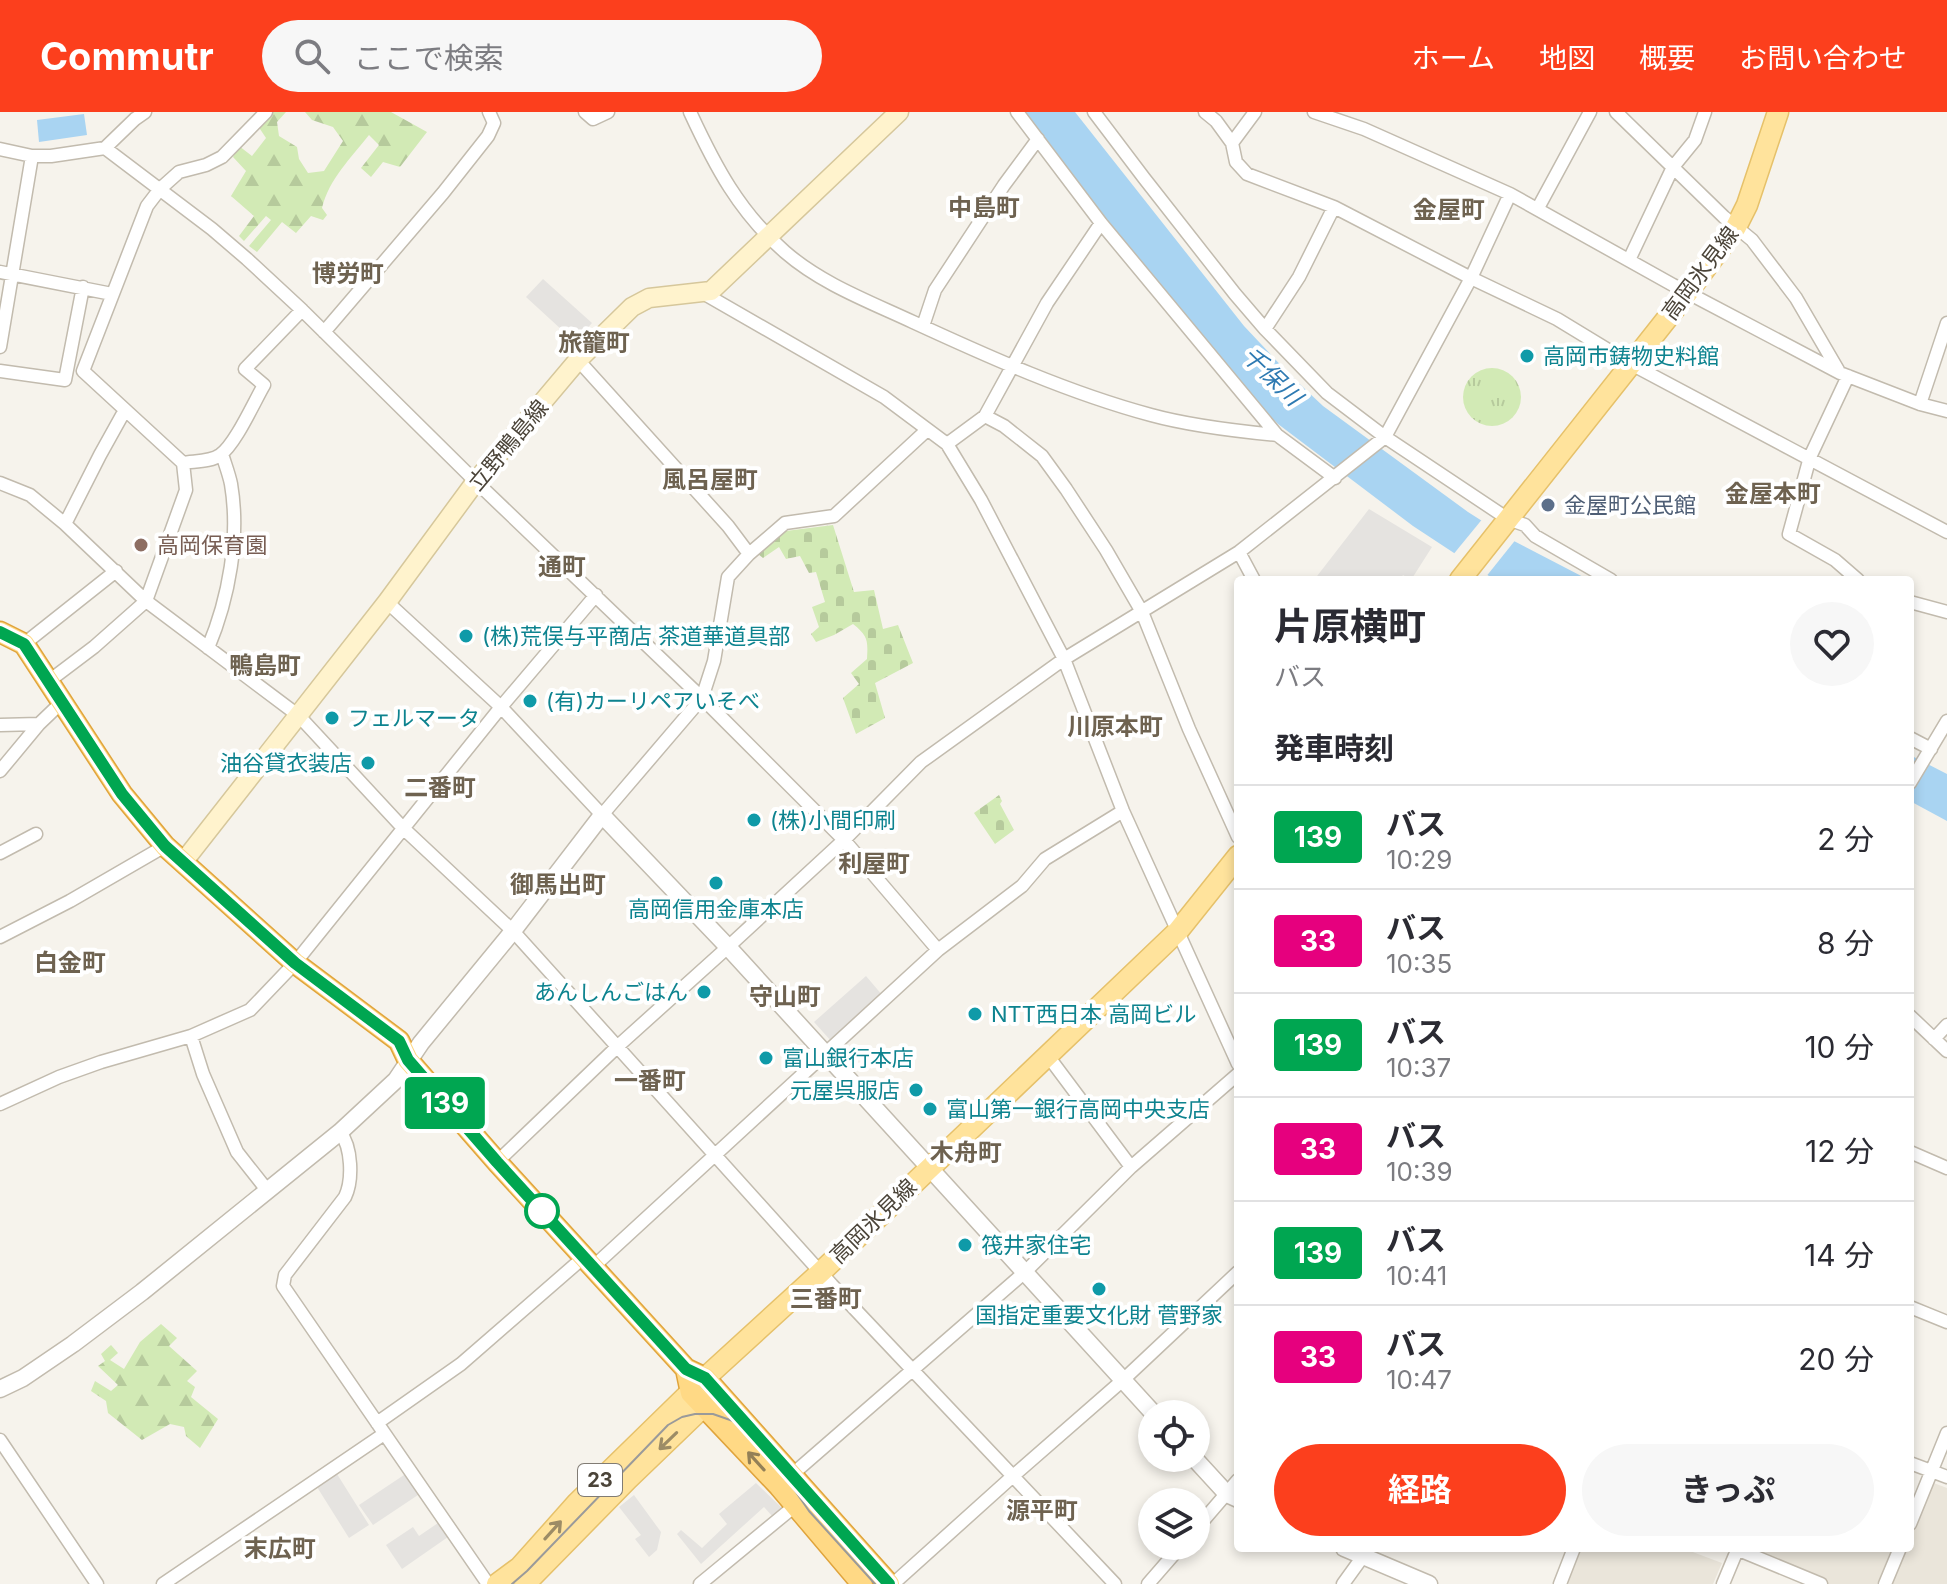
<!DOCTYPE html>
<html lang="ja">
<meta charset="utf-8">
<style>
:root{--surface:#fff;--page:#f7f7f7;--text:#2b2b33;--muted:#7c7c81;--line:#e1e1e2;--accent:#fc3f1d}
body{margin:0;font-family:Inter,"Noto Sans JP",sans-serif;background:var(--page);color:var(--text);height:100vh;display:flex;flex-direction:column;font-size:30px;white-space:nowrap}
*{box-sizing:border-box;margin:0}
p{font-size:26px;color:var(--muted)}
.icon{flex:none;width:44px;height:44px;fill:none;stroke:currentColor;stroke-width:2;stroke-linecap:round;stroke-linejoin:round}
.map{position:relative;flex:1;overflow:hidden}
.side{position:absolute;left:1234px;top:464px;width:680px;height:976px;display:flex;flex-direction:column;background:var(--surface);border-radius:8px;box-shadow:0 4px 12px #0003}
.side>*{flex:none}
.badge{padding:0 16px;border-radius:6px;font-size:28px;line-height:52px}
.buttons{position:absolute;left:1138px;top:1288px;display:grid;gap:16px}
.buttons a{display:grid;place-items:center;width:72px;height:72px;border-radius:50%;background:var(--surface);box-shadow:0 4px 12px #0003;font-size:40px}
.map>.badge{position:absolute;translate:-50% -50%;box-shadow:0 0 0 4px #fff}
h2{padding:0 40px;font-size:30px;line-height:72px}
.round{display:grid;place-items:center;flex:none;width:84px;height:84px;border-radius:42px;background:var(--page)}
.headline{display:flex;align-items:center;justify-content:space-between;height:136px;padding:0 40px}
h1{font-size:38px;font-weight:700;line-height:60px}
.cta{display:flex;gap:16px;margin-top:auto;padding:16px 40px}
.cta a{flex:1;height:92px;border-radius:48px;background:var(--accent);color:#fff;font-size:32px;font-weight:700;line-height:92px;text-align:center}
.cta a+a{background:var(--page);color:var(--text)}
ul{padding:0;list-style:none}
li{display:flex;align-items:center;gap:24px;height:104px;padding:0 40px;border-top:2px solid var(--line)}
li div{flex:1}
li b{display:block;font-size:30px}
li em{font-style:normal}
li .badge{min-width:88px;font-weight:700;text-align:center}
header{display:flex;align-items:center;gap:48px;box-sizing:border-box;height:112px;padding:0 40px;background:var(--accent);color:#fff}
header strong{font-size:38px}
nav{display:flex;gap:44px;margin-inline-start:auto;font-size:28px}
.search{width:560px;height:72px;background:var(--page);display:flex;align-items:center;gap:20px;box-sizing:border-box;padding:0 28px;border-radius:44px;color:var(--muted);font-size:30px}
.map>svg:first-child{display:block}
.residential{fill:#eae5da}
.forest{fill:url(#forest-firs)}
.cemetery{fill:url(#cemetery-stones)}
.park{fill:url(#park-tufts)}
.parking{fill:#e5e3e0}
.water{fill:#a9d4f2}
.pier{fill:#f6f3ec}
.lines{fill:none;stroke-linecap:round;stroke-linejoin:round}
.minor-casing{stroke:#c2bbae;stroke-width:15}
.tertiary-casing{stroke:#c2bbae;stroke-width:19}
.secondary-casing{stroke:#d6c79b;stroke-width:21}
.primary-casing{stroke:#e6c16a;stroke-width:23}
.trunk-casing{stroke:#e0a43c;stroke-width:23}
.minor{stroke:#fff;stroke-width:12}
.tertiary{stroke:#fff;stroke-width:16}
.secondary{stroke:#fff3cd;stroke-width:18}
.primary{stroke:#ffe39c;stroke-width:20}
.trunk{stroke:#ffd985;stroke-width:20}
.tram{stroke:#9a9a9a;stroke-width:2}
.oneway{stroke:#9c8c66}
.oneway2{stroke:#938057}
.line-casing{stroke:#fff;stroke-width:18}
.line{stroke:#00a651;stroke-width:12}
.culture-dot{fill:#0f9aa8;stroke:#fff;stroke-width:3}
.service-dot{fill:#5c6f8a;stroke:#fff;stroke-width:3}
.education-dot{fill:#8d6e63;stroke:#fff;stroke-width:3}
.stop-dot{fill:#fff;stroke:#00a651;stroke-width:4}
.labels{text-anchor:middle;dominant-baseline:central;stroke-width:8;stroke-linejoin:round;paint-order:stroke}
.shield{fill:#fff;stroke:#817c74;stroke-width:2}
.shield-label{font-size:20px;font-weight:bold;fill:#4b4439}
.street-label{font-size:22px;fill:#4b4439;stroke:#fff}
.culture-label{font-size:22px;fill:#0d838f;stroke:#fff;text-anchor:start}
.service-label{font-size:22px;fill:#4e5e75;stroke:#fff;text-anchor:start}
.education-label{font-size:22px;fill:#785e54;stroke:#fff;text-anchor:start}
.neighbourhood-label{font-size:24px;font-weight:bold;fill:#6e6250;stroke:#fff}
.water-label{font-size:24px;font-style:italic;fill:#2e7ab2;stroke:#fff}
</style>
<header>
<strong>Commutr</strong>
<div class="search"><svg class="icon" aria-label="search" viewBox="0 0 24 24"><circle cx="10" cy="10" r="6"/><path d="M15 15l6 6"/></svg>ここで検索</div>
<nav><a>ホーム</a><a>地図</a><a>概要</a><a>お問い合わせ</a></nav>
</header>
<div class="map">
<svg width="1947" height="1472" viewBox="0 0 1947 1472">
<defs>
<pattern id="forest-firs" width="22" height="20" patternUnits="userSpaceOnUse" patternTransform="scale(2)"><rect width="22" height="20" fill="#d2eab5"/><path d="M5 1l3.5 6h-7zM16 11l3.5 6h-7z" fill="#b6ca9c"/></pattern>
<pattern id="cemetery-stones" width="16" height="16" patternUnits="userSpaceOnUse" patternTransform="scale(2)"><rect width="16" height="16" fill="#d2eab5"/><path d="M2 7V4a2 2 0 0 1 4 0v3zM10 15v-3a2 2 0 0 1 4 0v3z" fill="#b6ca9c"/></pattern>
<pattern id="park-tufts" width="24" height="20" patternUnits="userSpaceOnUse" patternTransform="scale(2)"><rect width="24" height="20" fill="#d2eab5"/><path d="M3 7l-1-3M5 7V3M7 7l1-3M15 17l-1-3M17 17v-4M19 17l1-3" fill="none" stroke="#b6ca9c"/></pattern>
</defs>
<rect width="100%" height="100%" fill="#f6f3ec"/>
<path class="residential" d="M 1931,1370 L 1947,1376 L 1947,1472 L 1890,1472 L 1904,1436 L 1910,1436 L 1910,1421 Z
M 1578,1436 L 1682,1436 L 1722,1451 L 1713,1472 L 1563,1472 Z
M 1743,1436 L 1892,1436 L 1877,1472 L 1826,1472 Z"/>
<path class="forest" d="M 271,0 L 286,0 L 277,10 L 279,24 L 297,35 L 299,47 L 308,61 L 324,59 L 343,29 L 333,15 L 312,8 L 305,0 L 391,0 L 427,20 L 400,55 L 383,50 L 371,65 L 361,56 L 379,33 L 369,23 C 351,46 329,67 322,96 L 327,103 L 323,108 L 311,104 L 296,121 L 282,110 L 257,140 L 249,134 L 271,108 L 266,104 L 244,129 L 239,124 L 254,104 L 231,84 L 246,59 L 233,45 L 239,34 L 252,44 L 266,26 L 258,14 Z
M 161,1212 L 177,1226 L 169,1234 L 197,1259 L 187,1269 L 195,1275 L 191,1285 L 218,1307 L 200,1336 L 186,1324 L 184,1315 L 170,1312 L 142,1328 L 108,1301 L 106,1289 L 91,1279 L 95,1269 L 111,1279 L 118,1273 L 98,1254 L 105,1249 L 101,1242 L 111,1233 L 118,1241 L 110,1248 L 124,1257 L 140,1230 Z"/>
<path class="cemetery" d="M 833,413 L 854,480 L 874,478 L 883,517 L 898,513 L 913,551 L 875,571 L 885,606 L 856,622 L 843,586 L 859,572 L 851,561 L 867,547 C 868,528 868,524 853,512 L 834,523 L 816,530 L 811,522 L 819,515 L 812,495 L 825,490 L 816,460 L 809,461 L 800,444 L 786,447 L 779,435 L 763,446 L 758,442 L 786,419 Z
M 999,683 L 1002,689 L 1000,692 L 1014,718 L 995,732 L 974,701 Z"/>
<path class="park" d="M1463 285a29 29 0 1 1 58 0a29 29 0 1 1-58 0Z"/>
<path class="parking" d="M 543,167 L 592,211 L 575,230 L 526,185 Z
M 1369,397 L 1432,435 L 1411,468 L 1403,463 L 1399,468 L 1314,468 Z
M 866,864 L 883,884 L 832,930 L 814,910 Z
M 407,1361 L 421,1381 L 373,1413 L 359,1393 Z
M 337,1362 L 369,1413 L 349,1426 L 317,1375 Z
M 756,1371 L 783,1397 L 773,1405 L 764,1395 L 701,1452 L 677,1422 L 681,1418 L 702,1436 L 727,1412 L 719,1402 Z
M 634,1383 L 661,1420 L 657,1438 L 649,1445 L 635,1427 L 641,1423 L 619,1395 Z
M 438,1411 L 448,1425 L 402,1457 L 386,1433 L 413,1415 L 419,1424 Z"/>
<path class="water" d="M 1023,0 L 1075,0 L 1244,214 L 1289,262 L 1323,294 L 1468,400 L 1512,428 L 1589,468 L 1499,468 L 1489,464 L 1413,414 L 1278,312 L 1254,289 L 1053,43 Z
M 84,2 L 87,23 L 39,30 L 37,8 Z
M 1910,643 L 1947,662 L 1947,709 L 1910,689 Z"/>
<path class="pier" d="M 1484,405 L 1517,426 L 1485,466 L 1452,444 Z"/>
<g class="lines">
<defs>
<path id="minor" d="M 585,0 L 593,7 L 608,0
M 690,0 C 715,54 739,100 785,140 C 822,172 868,189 913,210 C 989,245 1069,281 1151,303 C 1191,314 1235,319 1277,323
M 1017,0 L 1101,111 L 1277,323 L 1335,366
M 1094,0 L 1144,66 L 1235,182 L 1265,217 L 1327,281 L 1385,325 L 1508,407 L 1525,413 L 1535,424 L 1611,468
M 1205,0 L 1216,9 L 1232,31 L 1236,50 L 1247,62 L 1334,95 L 1471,166 L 1557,207 L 1631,252 L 1947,420
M 1314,0 L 1364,17 L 1510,82 L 1673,173 L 1840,261 L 1920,292 L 1947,299
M 1616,0 L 1724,105 L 1752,128 L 1796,186 L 1838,258
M 1232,31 L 1255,0
M 105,36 L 212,117 L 247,147 L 302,198 L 469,363 L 702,586 L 844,728 L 938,838
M 0,37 L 32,44 L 51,44 L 105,36 L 135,7 L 145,0
M 1538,96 L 1590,0
M 1629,148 L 1673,55 L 1695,28 L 1705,0
M 0,160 L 112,182
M 703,181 L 884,285 L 947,332 L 981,388 L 1064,547 L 1123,699 L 1238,952
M 923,214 L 935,178 L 1004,73 L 1038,27
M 1265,217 L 1299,165 L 1334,95
M 324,220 L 443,81 L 488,24 L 494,11 L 489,0
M 0,235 L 32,44
M 578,248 L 728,414 L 749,442
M 0,259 L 65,268 L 83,175
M 1848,264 L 1810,345 L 1789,422 L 1835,448 L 1858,468
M 1920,292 L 1947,211
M 985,304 L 1004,314 L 1042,344 L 1066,377 L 1106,438 L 1142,500 L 1189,617 L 1238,725
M 947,332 L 985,304 L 1047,191 L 1101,111
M 183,351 C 193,349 211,350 220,343 C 235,333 254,290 264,273 L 245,257 L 302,198
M 0,371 L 30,383 L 65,412 L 146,489 L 299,604 L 403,716 L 513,819 L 832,1173 L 1115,1472
M 65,412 L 100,343 L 125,298
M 1239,440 L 1254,468
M 387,490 L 501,595 L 602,703 L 702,586 L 714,549 L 728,465 L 749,442 L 785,411 L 834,404 L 927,318
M 1910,490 L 1947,500
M 24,532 L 116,459
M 208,536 C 229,486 240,425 231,372 C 229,362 225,352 222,342
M 49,569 L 94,535 L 146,489 L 186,378 L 183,351 L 83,259 L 147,94 L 160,77 L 179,60 L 206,53 L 222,45 L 266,0
M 0,613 L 39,612 L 63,589
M 1910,626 L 1931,637
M 0,659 L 39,612
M 1910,671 L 1947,609
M 0,741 L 36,722
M 0,825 L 70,789 L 165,734
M 1910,904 L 1947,939
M 191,924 L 203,962 L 237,1040 L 267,1078
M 1934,927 L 1947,913
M 1048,944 L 1131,1055
M 0,992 L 59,965 L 101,950 L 191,924 L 250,898 L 295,851 L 501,595 L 596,483
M 340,1020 C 352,1035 353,1068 345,1085 L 285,1163 L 283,1174 L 488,1472
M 1910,1040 L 1947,1056
M 497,1050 L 618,934 L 728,835 L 844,728 L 921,650 L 1064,547 L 1239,440 L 1385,325 L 1471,166 L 1510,82
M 593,1155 L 938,838 L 1022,774 L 1045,747 L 1123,699
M 1910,1195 L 1947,1210
M 377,1311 L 461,1252 L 584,1145
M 0,1328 L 97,1472
M 1910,1351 L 1947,1365
M 787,1367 L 1025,1160 L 1131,1055 L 1238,962
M 1910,1412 L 1947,1321
M 1196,1417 L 1238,1368
M 1734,1436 L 1821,1472
M 163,1472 L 384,1322
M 700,1472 L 796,1393
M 893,1472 L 1013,1364 L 1123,1268 L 1238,1160
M 1148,1472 L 1181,1434
M 1343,1472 L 1369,1436
M 1560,1472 L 1574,1436
M 1723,1472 L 1738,1436
M 1885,1472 L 1900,1436"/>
<path id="tertiary" d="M 0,1277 L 23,1266 L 73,1232 L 142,1180 L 340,1020 L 396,968 L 421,931 L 513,819 L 602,703 L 728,835 L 1154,1302
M 1194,1346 L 1227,1382 L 1238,1387
M 1344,1436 L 1429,1472"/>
<path id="secondary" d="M 184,749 L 387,490 L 476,369 L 578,248 L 632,195 L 649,186 L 711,179 L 899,0"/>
<path id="primary" d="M 1460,468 L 1688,180 L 1736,115 L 1747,93 L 1778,0
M 497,1472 L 520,1455 L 577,1391 L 705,1266 L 821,1160 L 1178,819 L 1238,744
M 525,1472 L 628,1367 L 704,1294 L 705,1278"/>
<path id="trunk" d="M 0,520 L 24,532 L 122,682 L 165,734 L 295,851 L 399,929 L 408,948 L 497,1050 L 686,1257 L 705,1266 L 889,1472
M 686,1257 L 691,1281 L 779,1374 L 862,1472"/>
</defs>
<use href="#minor" class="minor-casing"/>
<use href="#tertiary" class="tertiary-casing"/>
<use href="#secondary" class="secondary-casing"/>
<use href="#primary" class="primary-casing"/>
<use href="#trunk" class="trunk-casing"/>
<use href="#minor" class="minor"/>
<use href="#tertiary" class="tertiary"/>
<use href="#secondary" class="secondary"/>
<use href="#primary" class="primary"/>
<use href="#trunk" class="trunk"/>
<path class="tram" d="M 512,1472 L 527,1459 L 668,1313 L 682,1305 L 695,1302 L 713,1302 L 733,1309 L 787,1367 L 809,1399 L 875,1472"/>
</g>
<defs><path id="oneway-shaft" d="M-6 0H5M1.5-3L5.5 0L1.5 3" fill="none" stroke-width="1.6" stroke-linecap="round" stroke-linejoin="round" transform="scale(2)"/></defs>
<g class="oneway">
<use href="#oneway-shaft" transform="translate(668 1329) rotate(136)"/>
<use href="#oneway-shaft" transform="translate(553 1418) rotate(-48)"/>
</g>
<use class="oneway2" href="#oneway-shaft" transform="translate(756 1349) rotate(-132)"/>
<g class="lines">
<defs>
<path id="line" d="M 0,520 L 24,532 L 122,682 L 165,734 L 295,851 L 399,929 L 408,948 L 497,1050 L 686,1257 L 705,1266 L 889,1472"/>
</defs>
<use href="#line" class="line-casing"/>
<use href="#line" class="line"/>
</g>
<g class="culture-dot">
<circle cx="1527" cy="244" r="8"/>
<circle cx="466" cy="524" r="8"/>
<circle cx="530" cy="589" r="8"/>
<circle cx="332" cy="606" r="8"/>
<circle cx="368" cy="651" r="8"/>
<circle cx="754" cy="708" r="8"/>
<circle cx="716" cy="771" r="8"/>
<circle cx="704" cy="880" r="8"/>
<circle cx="975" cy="902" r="8"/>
<circle cx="766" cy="946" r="8"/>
<circle cx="916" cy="978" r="8"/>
<circle cx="930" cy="997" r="8"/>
<circle cx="965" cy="1133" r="8"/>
<circle cx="1099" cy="1177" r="8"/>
</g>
<circle class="service-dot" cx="1548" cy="393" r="8"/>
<circle class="education-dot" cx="141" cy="433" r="8"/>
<circle class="stop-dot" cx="542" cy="1099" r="16"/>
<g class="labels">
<rect class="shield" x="578" y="1352" width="44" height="32" rx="6"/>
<g class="shield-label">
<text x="600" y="1368">23</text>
</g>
<g class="street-label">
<text transform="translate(1700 161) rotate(-53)">高岡氷見線</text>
<text transform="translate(508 333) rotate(-50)">立野鴨島線</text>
<text transform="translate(873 1109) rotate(-44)">高岡氷見線</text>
</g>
<g class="culture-label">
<text x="1543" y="244">高岡市鋳物史料館</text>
<text x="482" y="524">(株)荒俣与平商店 茶道華道具部</text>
<text x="546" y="589">(有)カーリペアいそべ</text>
<text x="348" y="606">フェルマータ</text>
<text x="352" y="651" text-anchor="end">油谷貸衣装店</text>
<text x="770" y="708">(株)小間印刷</text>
<text x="716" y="797" text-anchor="middle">高岡信用金庫本店</text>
<text x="688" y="880" text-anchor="end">あんしんごはん</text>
<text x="991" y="902">NTT西日本 高岡ビル</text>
<text x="782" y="946">富山銀行本店</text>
<text x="900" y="978" text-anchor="end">元屋呉服店</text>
<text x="946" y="997">富山第一銀行高岡中央支店</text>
<text x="981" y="1133">筏井家住宅</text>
<text x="1099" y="1203" text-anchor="middle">国指定重要文化財 菅野家</text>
</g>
<g class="service-label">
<text x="1564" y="393">金屋町公民館</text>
</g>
<g class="education-label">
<text x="157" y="433">高岡保育園</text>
</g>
<g class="neighbourhood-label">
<text x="984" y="95">中島町</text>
<text x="1449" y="97">金屋町</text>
<text x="348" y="161">博労町</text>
<text x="594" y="230">旅籠町</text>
<text x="710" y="367">風呂屋町</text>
<text x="1773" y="381">金屋本町</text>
<text x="562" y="454">通町</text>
<text x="265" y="553">鴨島町</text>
<text x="1115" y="614">川原本町</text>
<text x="440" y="675">二番町</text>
<text x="874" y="751">利屋町</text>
<text x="558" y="772">御馬出町</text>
<text x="70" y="850">白金町</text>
<text x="785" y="884">守山町</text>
<text x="650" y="968">一番町</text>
<text x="966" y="1040">木舟町</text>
<text x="826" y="1186">三番町</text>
<text x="1042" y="1398">源平町</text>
<text x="280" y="1436">末広町</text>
</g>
<g class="water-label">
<text transform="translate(1272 264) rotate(44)">千保川</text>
</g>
</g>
</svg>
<div class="buttons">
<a><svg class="icon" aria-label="locate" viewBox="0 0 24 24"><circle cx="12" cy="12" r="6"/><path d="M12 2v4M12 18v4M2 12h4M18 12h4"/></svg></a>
<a><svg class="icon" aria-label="layers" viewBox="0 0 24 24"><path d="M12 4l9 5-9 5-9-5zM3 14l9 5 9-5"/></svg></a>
</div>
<b class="badge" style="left:445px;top:991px;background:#00a651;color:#fff">139</b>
<section class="side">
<div class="headline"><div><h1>片原横町</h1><p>バス</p></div><a class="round"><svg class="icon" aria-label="heart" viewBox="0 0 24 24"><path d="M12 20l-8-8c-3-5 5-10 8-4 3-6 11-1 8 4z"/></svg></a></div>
<h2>発車時刻</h2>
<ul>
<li><span class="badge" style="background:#00a651;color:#fff">139</span><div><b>バス</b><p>10:29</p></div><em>2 分</em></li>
<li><span class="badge" style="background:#e6007e;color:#fff">33</span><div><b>バス</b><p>10:35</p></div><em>8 分</em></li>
<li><span class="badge" style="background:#00a651;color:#fff">139</span><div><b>バス</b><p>10:37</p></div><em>10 分</em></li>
<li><span class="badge" style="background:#e6007e;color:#fff">33</span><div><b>バス</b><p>10:39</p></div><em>12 分</em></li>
<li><span class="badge" style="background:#00a651;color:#fff">139</span><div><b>バス</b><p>10:41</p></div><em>14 分</em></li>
<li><span class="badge" style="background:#e6007e;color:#fff">33</span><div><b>バス</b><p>10:47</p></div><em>20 分</em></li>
</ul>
<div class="cta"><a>経路</a><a>きっぷ</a></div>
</section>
</div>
